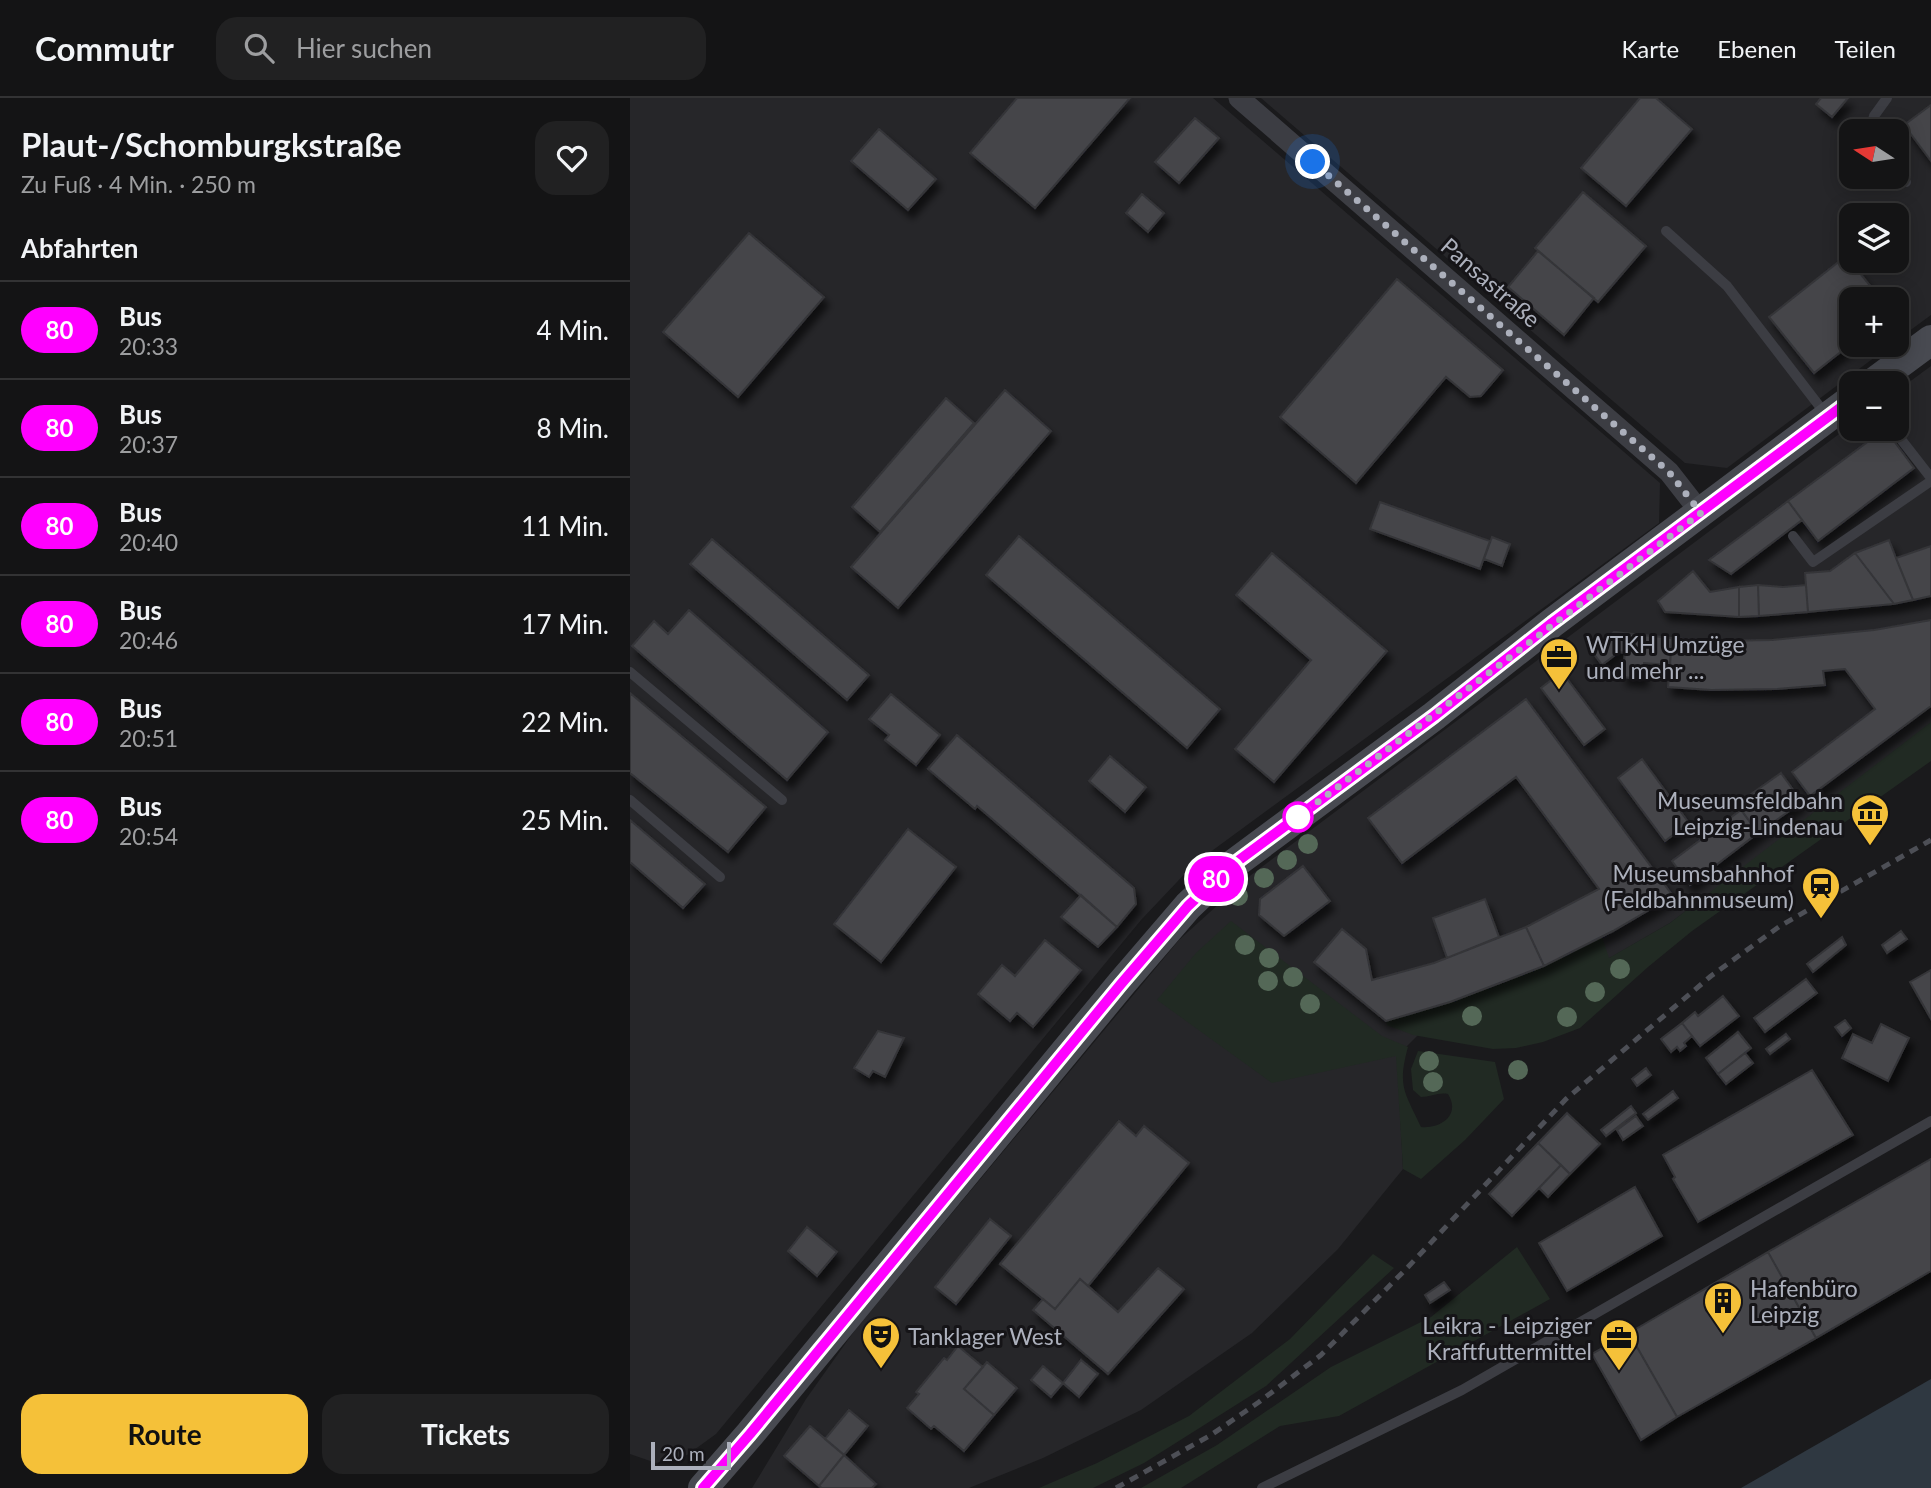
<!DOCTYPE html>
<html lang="de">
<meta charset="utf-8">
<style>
:root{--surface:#141415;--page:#212122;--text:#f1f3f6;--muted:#9d9ea0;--line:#333334;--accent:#f5c139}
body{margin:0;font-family:Lato,sans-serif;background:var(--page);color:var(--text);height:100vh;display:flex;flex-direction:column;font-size:26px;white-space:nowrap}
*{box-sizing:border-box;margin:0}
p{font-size:23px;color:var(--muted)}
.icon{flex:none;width:38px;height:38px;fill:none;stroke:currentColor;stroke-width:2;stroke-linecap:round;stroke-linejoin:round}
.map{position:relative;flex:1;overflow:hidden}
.drawer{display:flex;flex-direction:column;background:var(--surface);width:630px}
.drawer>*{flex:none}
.badge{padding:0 14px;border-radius:23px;font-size:24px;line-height:46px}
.needle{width:46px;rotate:282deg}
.tools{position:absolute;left:1209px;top:21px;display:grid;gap:14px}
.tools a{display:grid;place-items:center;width:70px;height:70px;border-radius:14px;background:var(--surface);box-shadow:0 4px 18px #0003,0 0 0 2px var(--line);font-size:35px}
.scale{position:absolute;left:21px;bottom:18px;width:80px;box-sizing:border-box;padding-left:7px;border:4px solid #acb0bc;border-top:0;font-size:19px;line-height:24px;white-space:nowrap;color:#acb0bc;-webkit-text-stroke:5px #151417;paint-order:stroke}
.you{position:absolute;width:35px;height:35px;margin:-18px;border:5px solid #fff;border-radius:50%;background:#1a73e8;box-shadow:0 0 0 10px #1a73e833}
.map>.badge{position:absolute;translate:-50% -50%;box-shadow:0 0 0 4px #fff}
h2{padding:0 21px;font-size:26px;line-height:63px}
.round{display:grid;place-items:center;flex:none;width:74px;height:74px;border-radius:21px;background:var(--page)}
.overview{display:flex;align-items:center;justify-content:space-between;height:119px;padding:0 21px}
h1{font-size:33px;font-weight:700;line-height:52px}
.primary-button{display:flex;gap:14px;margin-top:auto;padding:14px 21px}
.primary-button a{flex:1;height:80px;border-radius:21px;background:var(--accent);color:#111;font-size:28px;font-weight:700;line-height:80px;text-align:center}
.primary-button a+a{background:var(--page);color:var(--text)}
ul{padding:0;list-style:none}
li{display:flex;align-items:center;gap:21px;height:98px;padding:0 21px;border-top:2px solid var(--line)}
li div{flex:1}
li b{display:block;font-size:26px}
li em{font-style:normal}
li .badge{min-width:77px;font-weight:700;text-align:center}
header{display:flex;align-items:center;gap:42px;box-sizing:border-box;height:98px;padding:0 35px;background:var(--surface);border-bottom:2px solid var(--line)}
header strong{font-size:33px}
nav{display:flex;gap:38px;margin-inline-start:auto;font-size:24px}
.search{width:490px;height:63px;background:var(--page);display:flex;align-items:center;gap:18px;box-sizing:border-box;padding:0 24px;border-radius:21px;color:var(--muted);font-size:26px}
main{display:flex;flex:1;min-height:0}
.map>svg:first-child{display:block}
.built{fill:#262629;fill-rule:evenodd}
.green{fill:#212a23}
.water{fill:#2f3841}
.building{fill:#444549;stroke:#343438;stroke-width:2;filter:url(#shadow)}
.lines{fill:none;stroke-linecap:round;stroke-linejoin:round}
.service{stroke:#3c3d43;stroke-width:10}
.minor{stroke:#3c3d43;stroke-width:21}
.secondary{stroke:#484a51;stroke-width:30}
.rail{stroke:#4d4f56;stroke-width:5;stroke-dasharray:9 7;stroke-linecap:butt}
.tree{fill:#546857}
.line-casing{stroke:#fff;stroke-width:16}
.line{stroke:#f0f;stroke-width:10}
.walk{stroke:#acb0bc;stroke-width:7;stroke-dasharray:0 12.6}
.stop-dot{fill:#fff;stroke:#f0f;stroke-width:3.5}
.labels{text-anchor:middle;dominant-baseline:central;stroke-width:6;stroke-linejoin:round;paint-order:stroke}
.street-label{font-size:23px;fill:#acb0bc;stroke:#151417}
.poi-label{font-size:23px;fill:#acb0bc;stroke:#151417;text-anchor:start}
</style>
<header>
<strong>Commutr</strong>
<div class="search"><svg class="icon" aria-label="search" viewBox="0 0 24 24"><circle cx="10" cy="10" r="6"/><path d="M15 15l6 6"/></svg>Hier suchen</div>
<nav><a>Karte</a><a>Ebenen</a><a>Teilen</a></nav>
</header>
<main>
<section class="drawer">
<div class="overview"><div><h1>Plaut-/Schomburgkstraße</h1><p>Zu Fuß · 4 Min. · 250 m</p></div><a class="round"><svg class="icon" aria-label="heart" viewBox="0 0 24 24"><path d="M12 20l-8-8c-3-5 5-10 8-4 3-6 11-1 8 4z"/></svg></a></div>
<h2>Abfahrten</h2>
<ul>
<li><span class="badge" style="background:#f0f;color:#fff">80</span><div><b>Bus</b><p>20:33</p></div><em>4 Min.</em></li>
<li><span class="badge" style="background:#f0f;color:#fff">80</span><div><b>Bus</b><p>20:37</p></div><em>8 Min.</em></li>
<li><span class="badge" style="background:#f0f;color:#fff">80</span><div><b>Bus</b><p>20:40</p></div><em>11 Min.</em></li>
<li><span class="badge" style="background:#f0f;color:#fff">80</span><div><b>Bus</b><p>20:46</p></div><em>17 Min.</em></li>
<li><span class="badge" style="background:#f0f;color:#fff">80</span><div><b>Bus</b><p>20:51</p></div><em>22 Min.</em></li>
<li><span class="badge" style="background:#f0f;color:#fff">80</span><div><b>Bus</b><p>20:54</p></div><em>25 Min.</em></li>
</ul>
<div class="primary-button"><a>Route</a><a>Tickets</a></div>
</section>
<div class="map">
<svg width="1301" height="1390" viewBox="0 0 1301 1390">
<defs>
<filter id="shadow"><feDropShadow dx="4.5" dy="8" stdDeviation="3.5" flood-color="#0009"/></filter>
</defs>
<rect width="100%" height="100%" fill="#1a1a1c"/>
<path class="built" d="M 0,0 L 583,0 L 1030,385 L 1029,425 L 564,766 L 511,822 L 86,1336 L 57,1357 L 26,1365 L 0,1356 Z
M 631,0 L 1301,0 L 1301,217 L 1267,242 L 1267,201 L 1222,201 L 1222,247 L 1261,247 L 1097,370 L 1055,365 ZM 1222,33 L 1267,33 L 1267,79 L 1222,79 ZM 1222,117 L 1267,117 L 1267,163 L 1222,163 Z
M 1301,268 L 1301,629 L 1040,825 L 945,880 L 794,931 L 767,958 L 773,1071 L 708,1151 L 622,1235 L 511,1312 L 413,1360 L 339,1390 L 122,1390 L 176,1301 L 225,1232 L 549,842 L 621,777 L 1221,327 L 1222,331 L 1267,331 L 1267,293 Z"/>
<path class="green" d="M 1301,624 L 1301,663 L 1062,833 L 1018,869 L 950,930 L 913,944 L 886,950 L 863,951 L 783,937 L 757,927 L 756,923 L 820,904 L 877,884 L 972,839 L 979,860 L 1040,825 Z
M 601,823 L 752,938 L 778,949 C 767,989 775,994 791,1029 C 811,1031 831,1017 818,996 C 809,994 800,999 791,999 L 783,992 L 781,971 L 788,953 L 865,964 L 874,1001 L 835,1042 L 791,1081 L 773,1071 L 766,958 L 642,985 L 527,902 L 566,855 Z
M 887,1149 L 920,1201 L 709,1318 L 650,1328 L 551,1390 L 511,1390 L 587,1347 L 701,1269 L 801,1219 Z
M 743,1156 L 764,1170 L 636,1288 L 514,1365 L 463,1390 L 409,1390 L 467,1365 L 559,1318 L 660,1241 Z"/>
<path class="water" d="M 1301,1281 L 1301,1390 L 1111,1390 Z"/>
<path class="building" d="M 387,0 L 500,0 L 405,110 L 340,55 Z
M 1010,0 L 1026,0 L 1062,31 L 996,108 L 951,70 Z
M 1191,0 L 1218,0 L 1202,19 L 1186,6 Z
M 1301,7 L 1301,63 L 1274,27 Z
M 565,20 L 589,40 L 549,85 L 525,64 Z
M 249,31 L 306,81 L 278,112 L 221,63 Z
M 953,94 L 1016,148 L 968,204 L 905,150 Z
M 512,96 L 534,115 L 518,134 L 496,115 Z
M 119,135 L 194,199 L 108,299 L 33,234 Z
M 908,153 L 964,200 L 934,237 L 878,189 Z
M 1216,158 L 1251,201 L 1222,201 L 1222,245 L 1184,275 L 1139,219 Z
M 767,181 L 873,272 L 851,298 L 840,299 L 816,279 L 726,385 L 650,319 Z
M 375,292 L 421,333 L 268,510 L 221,469 Z
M 316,300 L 344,325 L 250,434 L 222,409 Z
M 1255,331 L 1284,370 L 1188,443 L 1158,403 Z
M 1158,403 L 1172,422 L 1101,476 L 1079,462 Z
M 750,404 L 860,443 L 850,471 L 740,431 Z
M 389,438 L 590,611 L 557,650 L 356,477 Z
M 862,439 L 880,446 L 872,468 L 854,461 Z
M 82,441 L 239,577 L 217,602 L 60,466 Z
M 1259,442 L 1266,460 L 1283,502 L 1264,506 L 1225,455 Z
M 1301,448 L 1301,498 L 1283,502 L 1266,460 Z
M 642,455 L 757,553 L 644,684 L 605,651 L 681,562 L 606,497 Z
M 1225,455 L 1264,506 L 1178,514 L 1175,475 L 1200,473 Z
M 1063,473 L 1080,494 L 1109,489 L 1109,519 L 1035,514 L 1028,503 Z
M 1128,487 L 1129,518 L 1109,519 L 1109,489 Z
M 1128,487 L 1153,489 L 1176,487 L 1178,514 L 1129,518 Z
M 59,512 L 198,634 L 157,682 L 2,548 L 24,523 L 38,536 Z
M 1301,522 L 1301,608 L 1180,698 L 1162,674 L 1245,611 L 1215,571 L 1193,573 L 1195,587 L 1147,591 L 1081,592 L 1038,589 L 1042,540 L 1081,543 L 1142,542 L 1244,532 Z
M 984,534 L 1042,540 L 1040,567 L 1014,565 L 1013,581 L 992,579 L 995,555 L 989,554 L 972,567 L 961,552 Z
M 932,574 L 975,631 L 954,647 L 911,590 Z
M 0,595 L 136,709 L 98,754 L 0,675 Z
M 261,596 L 310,637 L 286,667 L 255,642 L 259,637 L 239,621 Z
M 896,601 L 1043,798 L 983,833 L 914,868 L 896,829 L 969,791 L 886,679 L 772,765 L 738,720 Z
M 327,637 L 504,790 L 506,806 L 487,829 L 347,708 L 345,711 L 298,671 Z
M 480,658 L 516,689 L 495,714 L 459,683 Z
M 1012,661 L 1059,725 L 1035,743 L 988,680 Z
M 1151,675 L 1172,704 L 1128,735 L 1107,706 Z
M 1111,712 L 1128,735 L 1060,787 L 1042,763 Z
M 0,722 L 75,786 L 53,810 L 0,764 Z
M 278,731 L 326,769 L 251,864 L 204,826 Z
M 673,768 L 700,803 L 654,838 L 629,817 L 630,801 Z
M 451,797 L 487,829 L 468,849 L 431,819 Z
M 855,801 L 869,839 L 817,860 L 803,820 Z
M 896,829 L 914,868 L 820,904 L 756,923 L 684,864 L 712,831 L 736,851 L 742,882 L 804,865 Z
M 1271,833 L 1277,841 L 1257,855 L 1252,847 Z
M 1212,839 L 1216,847 L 1183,874 L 1177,866 Z
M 415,842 L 451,872 L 403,929 L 387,915 L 380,923 L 348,896 L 372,867 L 385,878 Z
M 1301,872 L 1301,921 L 1280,884 Z
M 1176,881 L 1187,895 L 1135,934 L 1124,920 Z
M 1093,898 L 1109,918 L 1070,948 L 1052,925 L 1065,914 L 1068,918 Z
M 1215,922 L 1221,930 L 1212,938 L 1205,929 Z
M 1052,925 L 1062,938 L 1054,945 L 1056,948 L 1050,953 L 1047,949 L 1041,954 L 1031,941 Z
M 1251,926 L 1279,940 L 1258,983 L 1212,960 L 1223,936 L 1242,945 Z
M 248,933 L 274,940 L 255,979 L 243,973 L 239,979 L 224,970 Z
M 1108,934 L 1121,950 L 1088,976 L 1076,960 Z
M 1156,936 L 1160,941 L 1140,956 L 1136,951 Z
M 1115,955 L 1123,965 L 1096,986 L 1088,976 Z
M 1016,970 L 1021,977 L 1007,988 L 1002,981 Z
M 1182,972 L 1223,1037 L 1068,1124 L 1043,1081 L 1045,1079 L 1033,1057 Z
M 1043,993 L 1048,1000 L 1018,1022 L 1013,1016 Z
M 1001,1008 L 1006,1015 L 976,1038 L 971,1032 Z
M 937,1015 L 970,1046 L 940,1076 L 908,1045 Z
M 1006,1018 L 1013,1028 L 993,1042 L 987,1032 Z
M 489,1023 L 506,1038 L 514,1028 L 559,1065 L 458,1188 L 450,1181 L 425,1211 L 370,1166 Z
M 908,1045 L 931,1067 L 882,1118 L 859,1096 Z
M 1301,1061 L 1301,1173 L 1186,1240 L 1138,1154 Z
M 931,1067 L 940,1076 L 918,1099 L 909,1090 Z
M 1005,1089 L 1032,1138 L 937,1193 L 909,1145 Z
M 360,1121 L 381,1138 L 326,1206 L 305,1189 Z
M 177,1129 L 207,1154 L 187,1178 L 158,1153 Z
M 1138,1154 L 1186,1240 L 1047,1319 L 999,1235 Z
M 528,1170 L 554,1191 L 478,1276 L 403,1212 L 413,1201 L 425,1211 L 450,1181 L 488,1214 Z
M 814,1184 L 820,1192 L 800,1205 L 795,1197 Z
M 999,1235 L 1047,1319 L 1011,1342 L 962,1256 Z
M 328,1248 L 353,1269 L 334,1291 L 364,1317 L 334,1353 L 304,1328 L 301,1331 L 277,1310 L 289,1296 L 286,1294 L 314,1260 L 317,1262 Z
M 451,1262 L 468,1276 L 449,1299 L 433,1285 Z
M 357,1264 L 387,1290 L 364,1317 L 334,1291 Z
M 413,1268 L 433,1285 L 421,1299 L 401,1282 Z
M 219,1312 L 238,1328 L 214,1357 L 195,1341 Z
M 180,1328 L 214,1357 L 189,1388 L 154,1358 Z
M 214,1357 L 246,1386 L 242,1390 L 192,1390 L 189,1388 Z"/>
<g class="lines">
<path class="service" d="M 1240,33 L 1244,18 L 1257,0
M 1267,74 L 1276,84
M 1036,133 L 1097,188 L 1197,318
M 1263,331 L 1301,380
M 1163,438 L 1183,464 L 1301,383
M 0,574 L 152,702
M 0,702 L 90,779
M 632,1390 L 832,1292 L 1301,1023"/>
<path class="minor" d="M 609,0 L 1039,374 L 1071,415"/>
<path class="secondary" d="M 1243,285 L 1301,242
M 73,1390 L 120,1336 L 491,886 L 558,808 L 597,771 L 804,618 L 922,525 L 1222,301"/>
<path class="rail" d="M 486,1390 L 581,1337 L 629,1304 L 691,1257 L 778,1169 L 936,1001 L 1081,878 L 1150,828 L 1301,742"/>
</g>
<g class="tree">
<circle cx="678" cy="746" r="10"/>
<circle cx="657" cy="762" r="10"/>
<circle cx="634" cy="780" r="10"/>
<circle cx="608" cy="798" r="10"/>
<circle cx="615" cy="847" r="10"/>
<circle cx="639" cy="860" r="10"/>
<circle cx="990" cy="871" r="10"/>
<circle cx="663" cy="879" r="10"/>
<circle cx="638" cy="883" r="10"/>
<circle cx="965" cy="894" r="10"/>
<circle cx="680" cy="906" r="10"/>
<circle cx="842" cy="918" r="10"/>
<circle cx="937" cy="919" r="10"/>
<circle cx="799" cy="963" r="10"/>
<circle cx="888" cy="972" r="10"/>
<circle cx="803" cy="984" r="10"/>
</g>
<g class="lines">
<defs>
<path id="line" d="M 73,1390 L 120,1336 L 491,886 L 558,808 L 597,771 L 804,618 L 922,525 L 1222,301"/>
</defs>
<use href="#line" class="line-casing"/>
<use href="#line" class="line"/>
<path class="walk" d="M 668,719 L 1071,415 L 1039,374 L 683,64"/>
</g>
<defs>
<symbol id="office-pin" viewBox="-11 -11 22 30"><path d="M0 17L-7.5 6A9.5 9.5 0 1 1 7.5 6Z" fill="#f5c139" stroke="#151417"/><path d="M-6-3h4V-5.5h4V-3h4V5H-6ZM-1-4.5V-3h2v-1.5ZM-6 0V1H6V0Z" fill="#111"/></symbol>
<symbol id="museum-pin" viewBox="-11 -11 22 30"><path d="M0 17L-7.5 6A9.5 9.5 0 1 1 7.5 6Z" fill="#f5c139" stroke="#151417"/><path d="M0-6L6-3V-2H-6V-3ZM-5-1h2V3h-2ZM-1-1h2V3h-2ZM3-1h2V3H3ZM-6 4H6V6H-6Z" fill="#111"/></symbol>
<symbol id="station-pin" viewBox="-11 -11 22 30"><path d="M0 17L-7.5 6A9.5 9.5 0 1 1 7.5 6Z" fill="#f5c139" stroke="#151417"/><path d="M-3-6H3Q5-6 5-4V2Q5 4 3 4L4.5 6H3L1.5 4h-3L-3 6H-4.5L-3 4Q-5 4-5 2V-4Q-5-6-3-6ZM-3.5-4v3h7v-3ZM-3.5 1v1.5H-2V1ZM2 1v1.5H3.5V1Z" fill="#111"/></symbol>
<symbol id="building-pin" viewBox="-11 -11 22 30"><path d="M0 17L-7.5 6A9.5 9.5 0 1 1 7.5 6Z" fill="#f5c139" stroke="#151417"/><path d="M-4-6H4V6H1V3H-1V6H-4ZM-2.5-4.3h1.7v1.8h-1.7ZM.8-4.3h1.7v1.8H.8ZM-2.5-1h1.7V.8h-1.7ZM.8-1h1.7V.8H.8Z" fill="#111"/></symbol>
<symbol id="theatre-pin" viewBox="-11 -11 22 30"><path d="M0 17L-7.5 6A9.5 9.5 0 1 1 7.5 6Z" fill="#f5c139" stroke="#151417"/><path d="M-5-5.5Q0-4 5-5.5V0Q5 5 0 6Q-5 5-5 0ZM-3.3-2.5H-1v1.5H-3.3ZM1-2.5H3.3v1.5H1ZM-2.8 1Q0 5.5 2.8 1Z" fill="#111"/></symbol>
</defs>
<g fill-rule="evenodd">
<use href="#office-pin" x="907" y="537" width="44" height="60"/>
<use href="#museum-pin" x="1218" y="693" width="44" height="60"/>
<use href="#station-pin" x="1169" y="766" width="44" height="60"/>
<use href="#building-pin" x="1071" y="1181" width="44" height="60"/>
<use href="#theatre-pin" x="229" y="1216" width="44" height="60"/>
<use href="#office-pin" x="967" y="1218" width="44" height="60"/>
</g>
<circle class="stop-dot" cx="668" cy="719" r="14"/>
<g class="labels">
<g class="street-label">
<text transform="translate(861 184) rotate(41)">Pansastraße</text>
</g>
<g class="poi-label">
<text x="956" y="546">WTKH Umzüge<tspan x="956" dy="26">und mehr ...</tspan></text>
<text x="1213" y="702" text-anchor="end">Museumsfeldbahn<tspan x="1213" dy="26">Leipzig-Lindenau</tspan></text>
<text x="1164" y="775" text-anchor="end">Museumsbahnhof<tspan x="1164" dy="26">(Feldbahnmuseum)</tspan></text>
<text x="1120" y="1190">Hafenbüro<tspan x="1120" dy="26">Leipzig</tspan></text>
<text x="962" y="1227" text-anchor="end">Leikra - Leipziger<tspan x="962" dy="26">Kraftfuttermittel</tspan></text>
<text x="278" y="1238">Tanklager West</text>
</g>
</g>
</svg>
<div class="tools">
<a><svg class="needle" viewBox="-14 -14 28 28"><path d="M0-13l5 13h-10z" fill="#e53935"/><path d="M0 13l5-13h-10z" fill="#9d9ea0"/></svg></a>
<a><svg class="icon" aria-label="layers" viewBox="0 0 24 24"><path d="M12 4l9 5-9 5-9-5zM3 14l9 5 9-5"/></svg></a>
<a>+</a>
<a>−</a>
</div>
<div class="scale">20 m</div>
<div class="you" style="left:683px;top:64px"></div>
<b class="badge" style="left:586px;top:781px;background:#f0f;color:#fff">80</b>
</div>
</main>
